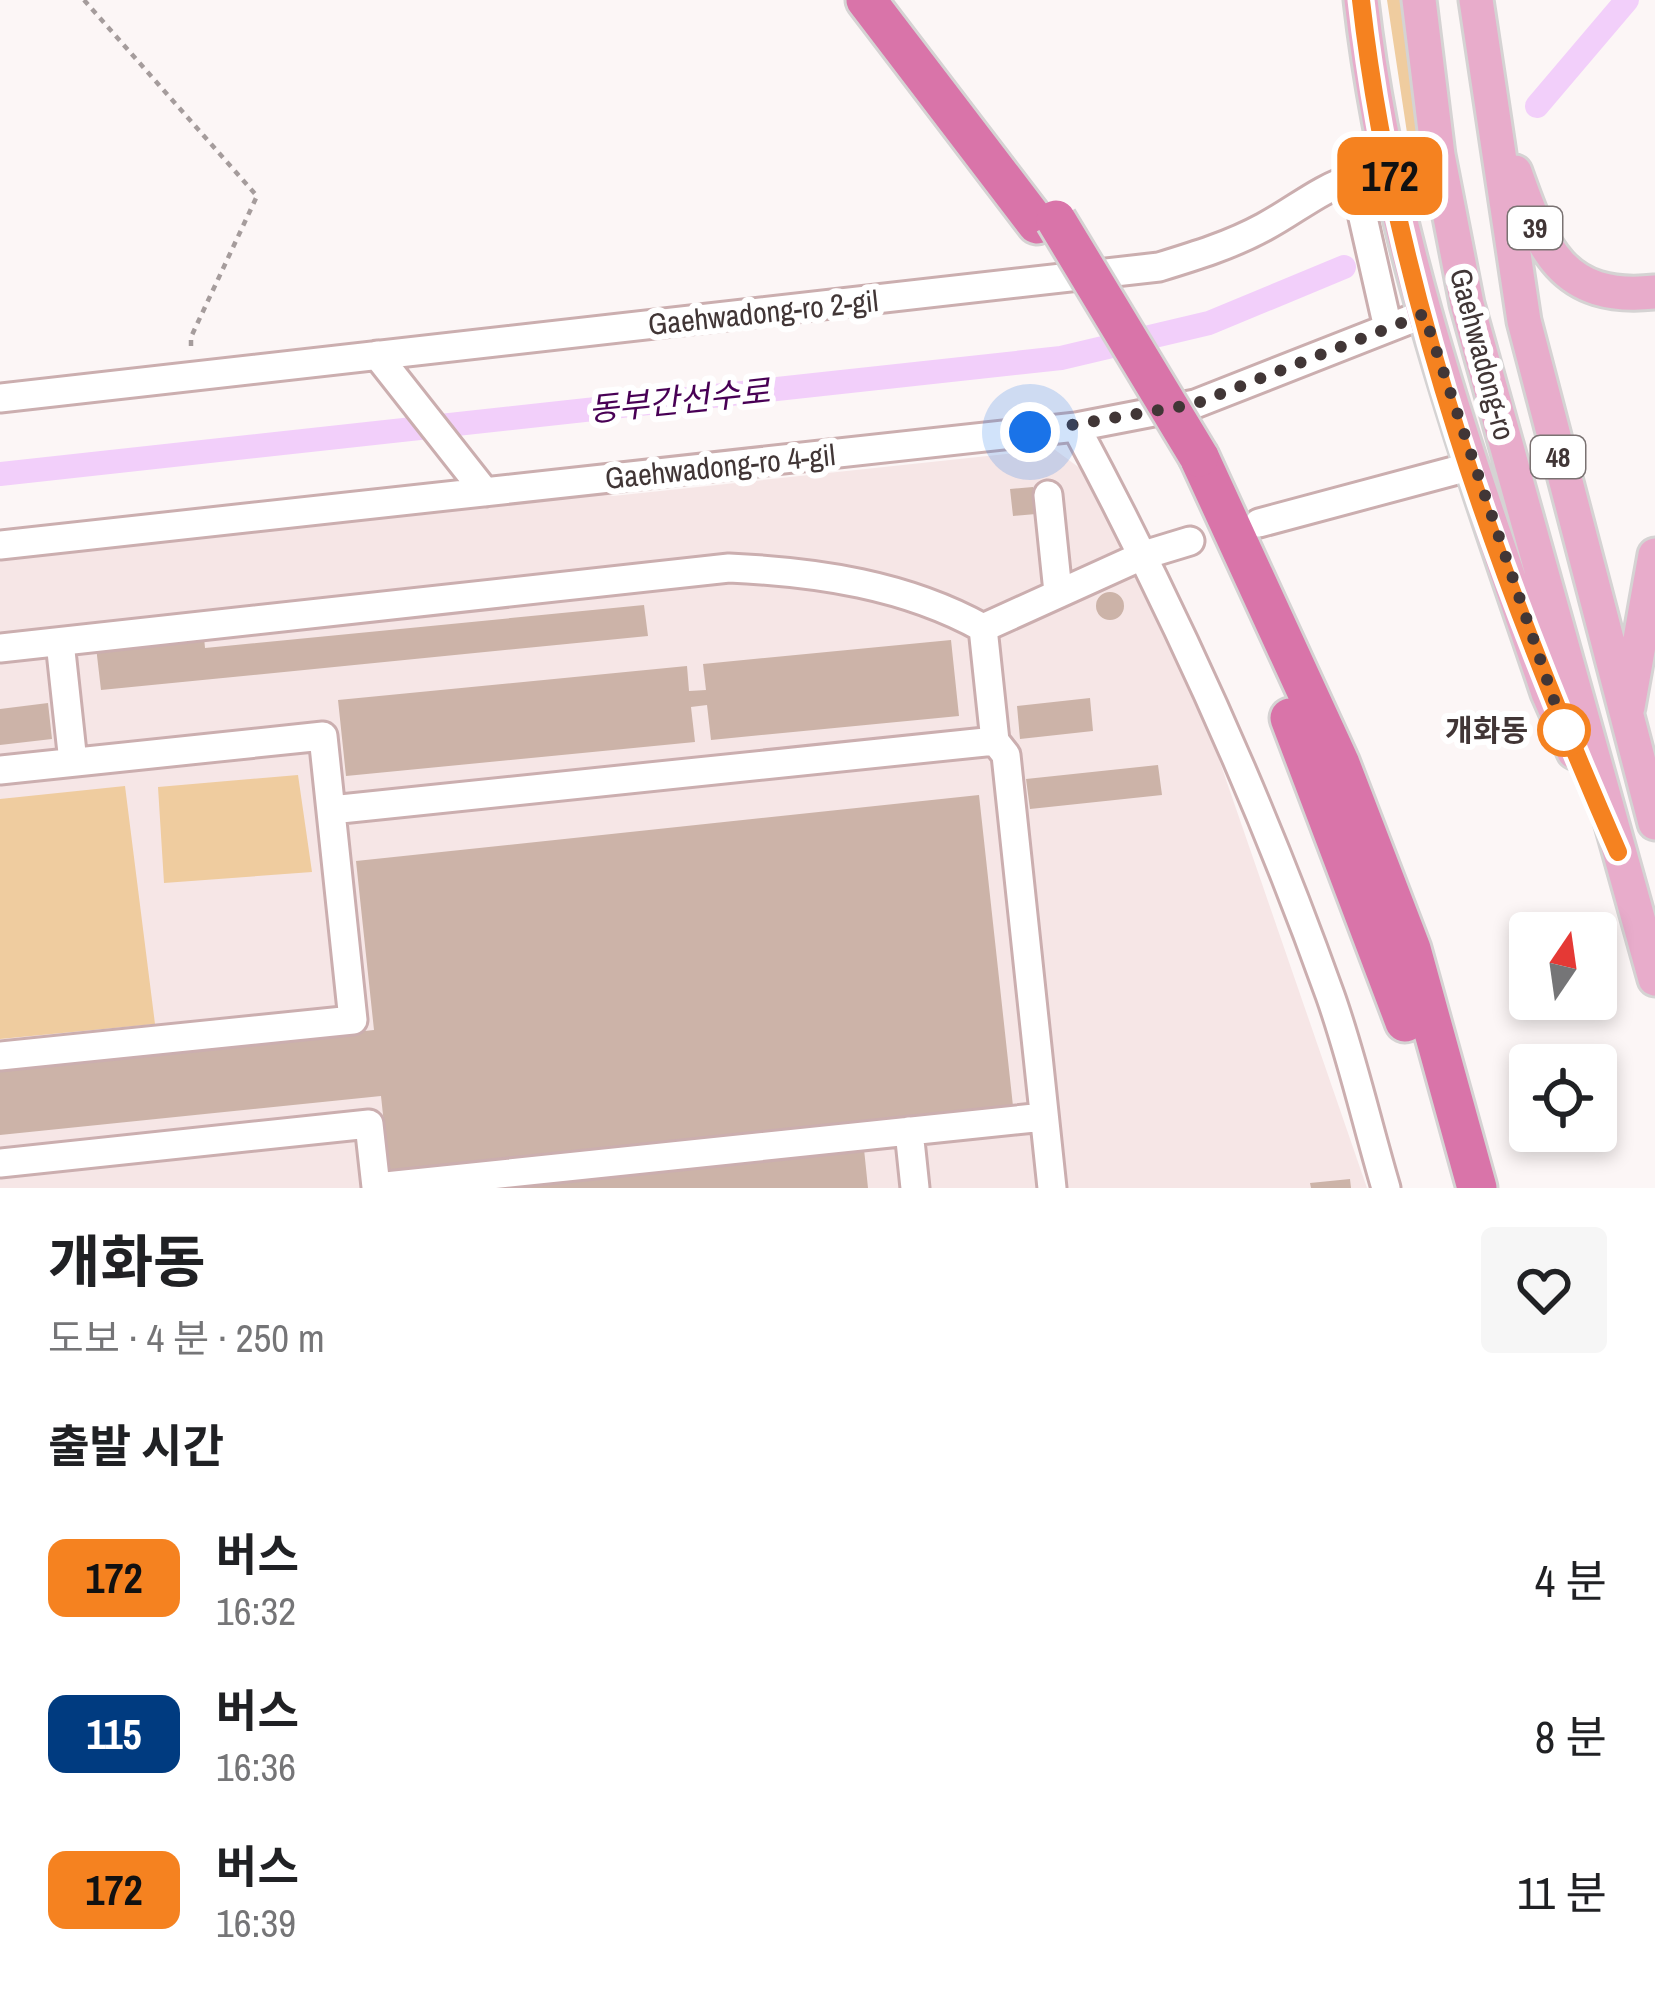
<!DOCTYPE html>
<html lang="ko">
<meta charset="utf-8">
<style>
:root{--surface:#fff;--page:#f6f6f6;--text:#202124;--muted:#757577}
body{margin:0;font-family:"Archivo Narrow","Noto Sans KR",sans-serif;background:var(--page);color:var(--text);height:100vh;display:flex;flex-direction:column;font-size:45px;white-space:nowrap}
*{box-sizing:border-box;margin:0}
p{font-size:39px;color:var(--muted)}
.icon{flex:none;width:66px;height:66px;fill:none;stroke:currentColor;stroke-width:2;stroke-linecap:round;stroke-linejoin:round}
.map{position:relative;height:1188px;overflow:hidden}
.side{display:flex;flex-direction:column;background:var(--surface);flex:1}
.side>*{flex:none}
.badge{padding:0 24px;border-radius:18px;font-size:42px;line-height:78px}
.needle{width:78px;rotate:13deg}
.tools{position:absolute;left:1509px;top:912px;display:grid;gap:24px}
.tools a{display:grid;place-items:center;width:108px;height:108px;border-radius:12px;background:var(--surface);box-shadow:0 6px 18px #0003;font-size:60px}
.you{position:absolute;width:60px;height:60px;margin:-30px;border:9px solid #fff;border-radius:50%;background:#1a73e8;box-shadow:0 0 0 18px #1a73e833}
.map>.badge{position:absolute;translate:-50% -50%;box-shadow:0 0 0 6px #fff}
h2{padding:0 48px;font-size:45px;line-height:108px}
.round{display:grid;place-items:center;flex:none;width:126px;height:126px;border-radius:12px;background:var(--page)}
.summary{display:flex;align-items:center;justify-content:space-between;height:204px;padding:0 48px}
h1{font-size:57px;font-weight:700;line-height:90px}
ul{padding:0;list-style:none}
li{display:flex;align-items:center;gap:36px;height:156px;padding:0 48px}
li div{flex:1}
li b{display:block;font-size:45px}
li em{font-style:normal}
li .badge{min-width:132px;font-weight:700;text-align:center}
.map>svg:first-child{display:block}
.built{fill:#f6e6e6}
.green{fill:#efcc9f}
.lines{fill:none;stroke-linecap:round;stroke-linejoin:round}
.canal{stroke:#f2cffa;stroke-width:24}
.building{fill:#ccb3a8}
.minor-casing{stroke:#cbaeaf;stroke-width:33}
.major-casing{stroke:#d5d3d3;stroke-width:39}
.highway-casing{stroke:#d5d3d3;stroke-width:45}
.path{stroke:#a59c9c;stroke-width:4.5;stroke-dasharray:6 6;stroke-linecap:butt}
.minor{stroke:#fff;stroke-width:27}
.major{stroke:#e8accb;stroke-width:33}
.highway{stroke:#d974a9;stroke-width:39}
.highway-bridge-casing{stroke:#d5d3d3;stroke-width:45;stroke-linecap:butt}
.highway-bridge{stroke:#d974a9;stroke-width:39}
.line-casing{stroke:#fff;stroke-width:27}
.line{stroke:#f58220;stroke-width:18}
.walk{stroke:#413636;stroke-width:12;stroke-dasharray:0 21.6}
.stop-dot{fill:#fff;stroke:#f58220;stroke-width:6}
.labels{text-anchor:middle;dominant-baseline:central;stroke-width:12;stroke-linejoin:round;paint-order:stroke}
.shield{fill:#fff;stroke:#7a7272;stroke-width:3}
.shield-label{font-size:27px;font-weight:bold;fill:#413636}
.street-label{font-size:30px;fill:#413636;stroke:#fff}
.stop-label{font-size:30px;font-weight:bold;fill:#413636;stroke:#fff;text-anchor:end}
.water-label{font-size:33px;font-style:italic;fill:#480055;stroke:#fff}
</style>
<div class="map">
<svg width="1655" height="1188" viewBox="0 0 1655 1188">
<rect width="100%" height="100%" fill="#fcf6f6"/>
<path class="built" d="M 1054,449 L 1085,472 L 1203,713 L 1367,1188 L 0,1188 L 0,557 L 584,488 L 613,496 Z"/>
<path class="green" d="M 1387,0 L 1407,0 L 1426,181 L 1412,166 Z
M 298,775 L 312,872 L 164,883 L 158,787 Z
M 125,786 L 155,1024 L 0,1039 L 0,799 Z"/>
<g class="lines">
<path class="canal" d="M 1537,106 L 1627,0
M 0,474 L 1061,358 L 1209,323 L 1344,267"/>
</g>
<path class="building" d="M 1033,487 L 1036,514 L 1013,516 L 1010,489 Z
M1096 606a14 14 0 1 1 28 0a14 14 0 1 1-28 0Z
M 644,605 L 648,636 L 101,690 L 96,647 L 204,637 L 205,648 Z
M 951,640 L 959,716 L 711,740 L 707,705 L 691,707 L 695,742 L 346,776 L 338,700 L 687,666 L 689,691 L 706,690 L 703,664 Z
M 1090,698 L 1093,731 L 1020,739 L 1017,706 Z
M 48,703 L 52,739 L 0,745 L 0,709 Z
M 1158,765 L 1162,795 L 1030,809 L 1026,779 Z
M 979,795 L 1013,1106 L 389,1171 L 381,1096 L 0,1135 L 0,1069 L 374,1030 L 356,861 Z
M 864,1149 L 868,1188 L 479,1188 Z
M 1350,1179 L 1351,1188 L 1311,1188 L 1310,1183 Z"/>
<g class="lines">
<defs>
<path id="minor" d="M 377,355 L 485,492
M 0,398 L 1159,267 C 1195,256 1231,245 1264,227 C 1296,210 1319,189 1354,178 L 1388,328
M 1076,427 C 1174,610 1260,799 1330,995 C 1352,1057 1367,1124 1386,1188
M 1048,495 L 1058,592
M 1259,523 L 1472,466
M 0,545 L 1076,427 L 1195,404 L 1424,314
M 60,642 L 73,762
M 0,648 L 729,568 C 817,572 906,585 983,628
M 0,770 L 323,736 L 353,1020 L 0,1056
M 331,810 L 995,741
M 909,1131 L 915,1188
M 0,1163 L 369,1124 L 376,1187 L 1044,1117
M 1052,1188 L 1006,755 L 995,741 L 983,628 L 1144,555 L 1190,541"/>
<path id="major" d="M 1361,0 C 1388,240 1471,465 1548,693 L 1574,752
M 1419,0 L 1438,155 L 1467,304 L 1655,979
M 1476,0 L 1524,321 L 1655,823
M 1515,172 C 1542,248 1561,302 1655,292
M 1628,707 L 1655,555"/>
<path id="highway" d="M 866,0 L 1037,224
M 1199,457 L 1340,764 L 1411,949 L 1477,1188
M 1290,718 L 1405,1022"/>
</defs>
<use href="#minor" class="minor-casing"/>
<use href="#major" class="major-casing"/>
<use href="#highway" class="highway-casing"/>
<path class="path" d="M 84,0 L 257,196 L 191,337 L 191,352"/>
<use href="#minor" class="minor"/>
<use href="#major" class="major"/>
<use href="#highway" class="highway"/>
<defs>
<path id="highway-bridge" d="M 1056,220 L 1199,457"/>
</defs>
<use href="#highway-bridge" class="highway-bridge-casing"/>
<use href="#highway-bridge" class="highway-bridge"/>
</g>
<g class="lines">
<defs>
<path id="line" d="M 1361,0 C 1394,294 1500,582 1618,852"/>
</defs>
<use href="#line" class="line-casing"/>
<use href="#line" class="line"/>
<path class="walk" d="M 1030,432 L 1195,404 L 1424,314 L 1564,730"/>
</g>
<circle class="stop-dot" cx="1564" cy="730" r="24"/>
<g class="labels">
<g class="shield">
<rect x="1508" y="207" width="54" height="42" rx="9"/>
<rect x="1531" y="436" width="54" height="42" rx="9"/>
</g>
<g class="shield-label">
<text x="1535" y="228">39</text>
<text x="1558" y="457">48</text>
</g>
<g class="street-label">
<text transform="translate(763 312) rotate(-6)">Gaehwadong-ro 2-gil</text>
<text transform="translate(1483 354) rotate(75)">Gaehwadong-ro</text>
<text transform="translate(720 466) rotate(-6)">Gaehwadong-ro 4-gil</text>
</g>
<g class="stop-label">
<text x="1528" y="730">개화동</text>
</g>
<g class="water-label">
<text transform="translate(679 400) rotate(-6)">동부간선수로</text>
</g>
</g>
</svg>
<div class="tools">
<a><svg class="needle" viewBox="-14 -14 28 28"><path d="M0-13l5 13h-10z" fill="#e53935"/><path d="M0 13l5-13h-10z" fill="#757577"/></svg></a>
<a><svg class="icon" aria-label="locate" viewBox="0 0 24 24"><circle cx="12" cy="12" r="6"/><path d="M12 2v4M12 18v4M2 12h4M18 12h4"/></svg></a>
</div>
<div class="you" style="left:1030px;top:432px"></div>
<b class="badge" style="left:1390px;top:176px;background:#f58220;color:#111">172</b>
</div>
<section class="side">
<div class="summary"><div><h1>개화동</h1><p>도보 · 4 분 · 250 m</p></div><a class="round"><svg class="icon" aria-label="heart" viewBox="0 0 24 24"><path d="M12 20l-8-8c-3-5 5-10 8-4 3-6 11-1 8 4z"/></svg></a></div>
<h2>출발 시간</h2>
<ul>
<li><span class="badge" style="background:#f58220;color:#111">172</span><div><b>버스</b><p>16:32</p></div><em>4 분</em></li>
<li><span class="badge" style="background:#003b80;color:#fff">115</span><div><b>버스</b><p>16:36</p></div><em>8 분</em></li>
<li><span class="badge" style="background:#f58220;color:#111">172</span><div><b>버스</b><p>16:39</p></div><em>11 분</em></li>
</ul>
</section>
